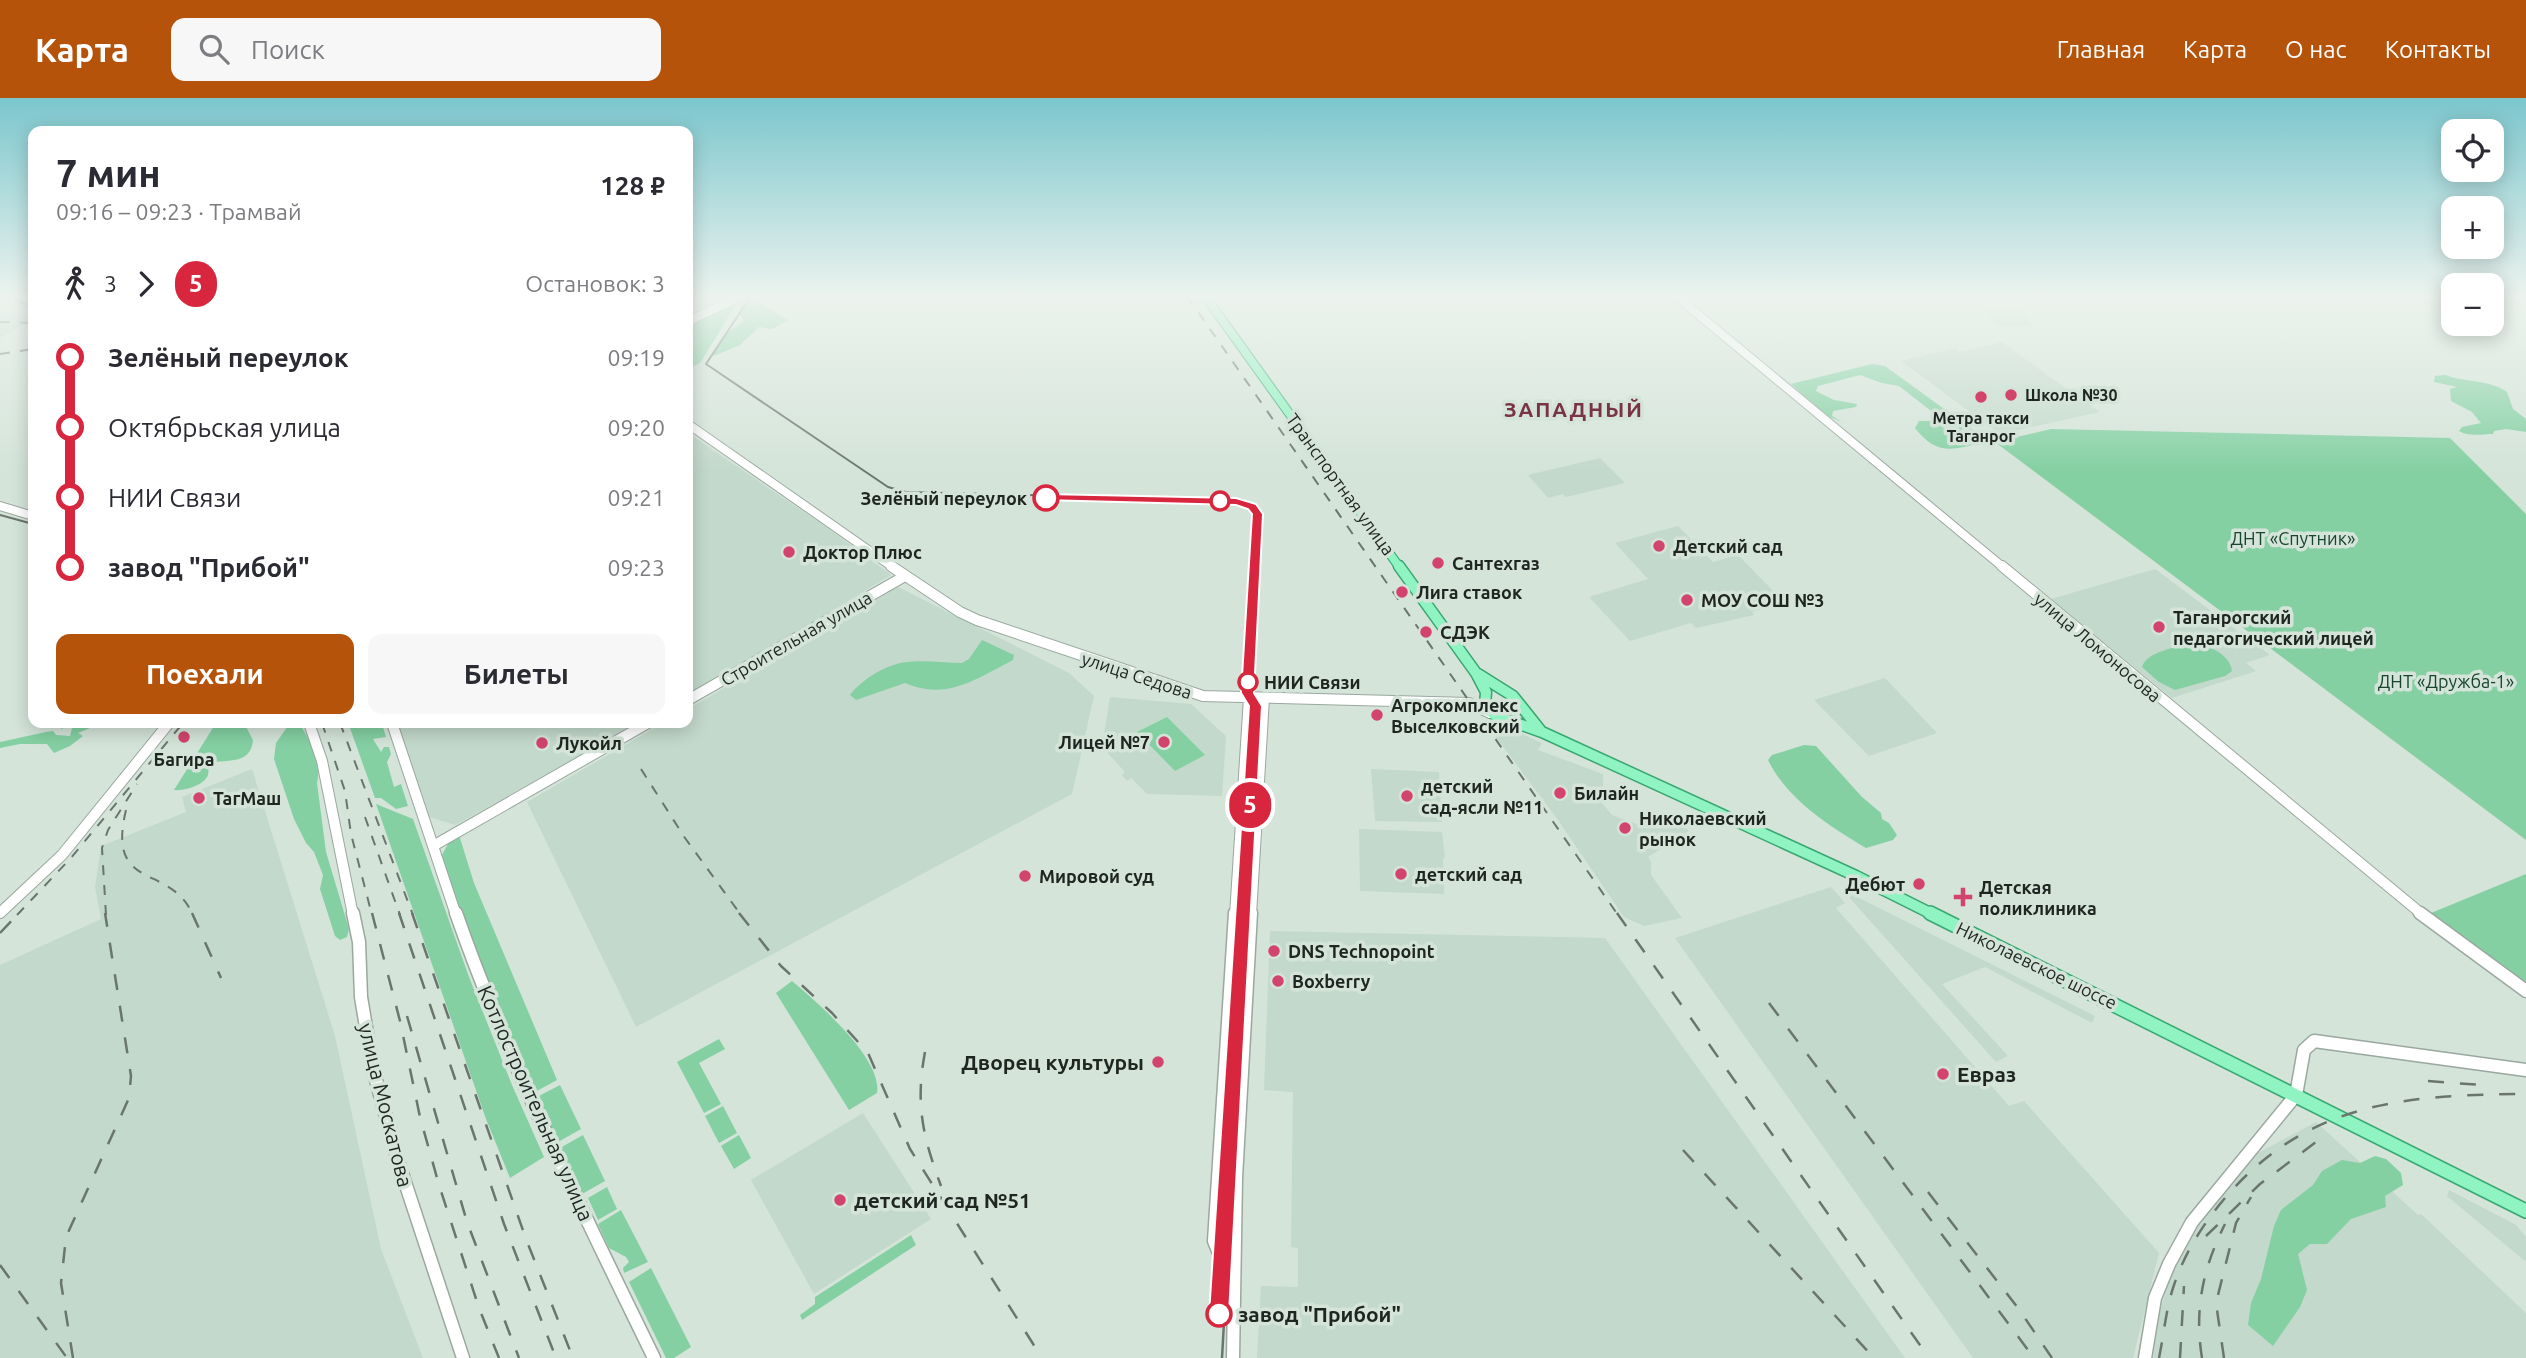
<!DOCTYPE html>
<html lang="ru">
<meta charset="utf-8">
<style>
:root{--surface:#fff;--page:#f7f7f7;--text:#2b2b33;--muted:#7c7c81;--accent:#b45309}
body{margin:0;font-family:Ubuntu,sans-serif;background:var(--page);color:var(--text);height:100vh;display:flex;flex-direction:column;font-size:26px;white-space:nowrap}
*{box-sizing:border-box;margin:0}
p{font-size:23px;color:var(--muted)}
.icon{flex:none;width:38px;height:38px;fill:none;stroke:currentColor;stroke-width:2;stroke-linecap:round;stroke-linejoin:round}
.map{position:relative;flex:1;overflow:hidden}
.drawer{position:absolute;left:28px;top:28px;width:665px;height:602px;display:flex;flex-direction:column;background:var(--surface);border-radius:14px;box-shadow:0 4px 18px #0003}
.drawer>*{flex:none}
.badge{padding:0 14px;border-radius:23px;font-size:24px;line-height:46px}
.tools{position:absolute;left:2441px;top:21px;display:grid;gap:14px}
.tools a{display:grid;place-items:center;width:63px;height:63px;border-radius:14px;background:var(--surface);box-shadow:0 4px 18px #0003;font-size:35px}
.map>.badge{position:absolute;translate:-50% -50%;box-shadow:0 0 0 4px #fff}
.legs{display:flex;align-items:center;gap:10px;height:77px;padding:0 28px;font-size:23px}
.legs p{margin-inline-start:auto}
.summary{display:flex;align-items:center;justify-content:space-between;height:119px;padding:0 28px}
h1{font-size:38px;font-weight:600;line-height:52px}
.action{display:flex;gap:14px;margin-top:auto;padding:14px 28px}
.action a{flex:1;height:80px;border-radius:14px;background:var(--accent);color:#fff;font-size:28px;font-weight:600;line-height:80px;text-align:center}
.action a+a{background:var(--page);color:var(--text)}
ul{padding:0 28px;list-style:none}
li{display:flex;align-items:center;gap:24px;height:70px;font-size:26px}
li i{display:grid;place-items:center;width:10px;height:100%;margin:0 9px;background:currentColor}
li i::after{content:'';width:18px;height:18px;margin:-9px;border:5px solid;border-radius:50%;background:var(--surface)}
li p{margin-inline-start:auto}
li:first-child i{background:linear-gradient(#0000 50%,currentColor 0)}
li:last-child i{background:linear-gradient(currentColor 50%,#0000 0)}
header{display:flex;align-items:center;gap:42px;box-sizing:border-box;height:98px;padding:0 35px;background:var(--accent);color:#fff}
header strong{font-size:33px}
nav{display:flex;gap:38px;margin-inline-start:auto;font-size:24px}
.search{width:490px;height:63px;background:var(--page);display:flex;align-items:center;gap:18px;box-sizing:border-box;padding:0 24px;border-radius:14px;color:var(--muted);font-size:26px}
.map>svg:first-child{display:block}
.built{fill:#c3d9cb}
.green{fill:#84d0a3}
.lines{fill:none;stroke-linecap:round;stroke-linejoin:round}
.secondary-far2-casing{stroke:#9aa89f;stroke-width:10}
.secondary-far1-casing{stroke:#9aa89f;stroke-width:12}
.secondary-casing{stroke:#9aa89f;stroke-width:15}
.primary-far2-casing{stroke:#38a670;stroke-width:10}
.primary-far1-casing{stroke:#38a670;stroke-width:13}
.primary-casing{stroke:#38a670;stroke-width:16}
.secondary-far2{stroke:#fff;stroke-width:8}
.secondary-far1{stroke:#fff;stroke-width:10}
.secondary{stroke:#fff;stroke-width:12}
.primary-far2{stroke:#90f3c2;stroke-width:8}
.primary-far1{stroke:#90f3c2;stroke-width:10}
.primary{stroke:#90f3c2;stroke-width:13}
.tram-far1{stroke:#6a756e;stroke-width:2}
.tram{stroke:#6a756e;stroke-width:2.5}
.rail-far1{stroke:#6a756e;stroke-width:2;stroke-dasharray:10 10;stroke-linecap:butt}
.rail{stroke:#6a756e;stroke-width:2.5;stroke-dasharray:16 16;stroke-linecap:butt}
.line-1{fill:#d7263d;stroke:#fff;stroke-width:2}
.poi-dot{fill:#d2446c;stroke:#d4e4d9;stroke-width:2.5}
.stop-1-dot{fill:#fff;stroke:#d7263d;stroke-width:3.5}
.labels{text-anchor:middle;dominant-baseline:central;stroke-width:7;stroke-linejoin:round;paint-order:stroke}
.far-poi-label{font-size:16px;font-weight:bold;fill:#1f2521;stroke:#d4e4d9;text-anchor:start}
.street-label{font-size:18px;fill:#1f2521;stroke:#d4e4d9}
.stop-label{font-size:18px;font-weight:bold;fill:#1f2521;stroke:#d4e4d9;text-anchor:end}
.park-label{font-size:18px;fill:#19452e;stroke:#d4e4d9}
.poi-label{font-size:18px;font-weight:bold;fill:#1f2521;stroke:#d4e4d9;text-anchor:start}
.far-district-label{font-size:21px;font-weight:bold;letter-spacing:2px;fill:#7a3344;stroke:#d4e4d9}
.near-poi-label{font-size:21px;font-weight:bold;fill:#1f2521;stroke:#d4e4d9;text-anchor:start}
.near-street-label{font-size:21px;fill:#1f2521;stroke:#d4e4d9}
.near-stop-label{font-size:21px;font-weight:bold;fill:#1f2521;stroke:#d4e4d9;text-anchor:start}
</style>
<header>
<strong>Карта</strong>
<div class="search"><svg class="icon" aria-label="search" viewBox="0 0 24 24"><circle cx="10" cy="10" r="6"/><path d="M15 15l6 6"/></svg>Поиск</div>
<nav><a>Главная</a><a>Карта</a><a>О нас</a><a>Контакты</a></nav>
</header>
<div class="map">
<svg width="2526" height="1260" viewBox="0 0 2526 1260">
<rect width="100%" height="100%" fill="#d4e4d9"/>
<path class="built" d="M 1986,211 L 2022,211 L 2033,229 L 1995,228 Z
M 0,215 L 33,217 L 33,221 L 0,240 Z
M 2002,244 L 2050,279 L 2100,314 L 2000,336 L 1901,263 L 1955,250 L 1960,254 Z
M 688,335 L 829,431 L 891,477 L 688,599 Z
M 1600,360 L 1625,385 L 1566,399 L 1563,396 L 1548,400 L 1528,377 Z
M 1678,428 L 1713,464 L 1738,457 L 1785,505 L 1752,514 L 1754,517 L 1696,530 L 1691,525 L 1630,543 L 1589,499 L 1648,481 L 1615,445 Z
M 2155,471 L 2270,557 L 2246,565 L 2256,573 L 2172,600 L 2051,501 Z
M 898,489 L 1069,575 L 1094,598 L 1072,696 L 636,929 L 527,704 L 663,625 L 688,625 L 688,611 Z
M 1885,580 L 1937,635 L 1869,658 L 1814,602 Z
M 1110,599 L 1191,606 L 1226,638 L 1222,698 L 1147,696 L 1131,680 L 1127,683 L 1122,677 L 1125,674 L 1102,649 Z
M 397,625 L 642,625 L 455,727 L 430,719 Z
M 1502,627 L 1542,645 L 1538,652 L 1603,676 L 1603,695 L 1595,697 L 1612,717 L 1639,727 L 1666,726 L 1675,721 L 1689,733 L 1648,759 L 1651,764 L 1651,777 L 1682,820 L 1644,828 L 1624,819 L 1558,722 L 1490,631 Z
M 252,671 L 335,938 L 381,1151 L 423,1260 L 0,1260 L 0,867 L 101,821 L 95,789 L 101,748 L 186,714 L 182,699 Z
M 1371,671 L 1439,674 L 1442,724 L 1375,723 Z
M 1359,731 L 1442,734 L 1445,760 L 1443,760 L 1444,796 L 1360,793 Z
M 1831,789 L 1845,805 L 1836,810 L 2009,1008 L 2024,1003 L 2159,1155 L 2133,1260 L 1973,1260 L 1675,840 Z
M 1853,797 L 2095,918 L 2092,925 L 1985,869 L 1942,886 L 2008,958 L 1996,964 L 1848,798 Z
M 1270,833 L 1605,840 L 1905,1260 L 1257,1260 L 1261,1188 L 1298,1189 L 1298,1150 L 1291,1149 L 1293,994 L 1264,992 Z
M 863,1015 L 931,1121 L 814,1196 L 751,1082 Z
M 2316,1024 L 2418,1117 L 2421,1116 L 2526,1215 L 2526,1260 L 2153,1260 L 2160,1214 L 2174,1165 L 2193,1127 L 2239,1071 L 2256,1056 Z
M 2449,1092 L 2516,1127 L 2526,1139 L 2526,1164 L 2447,1098 Z"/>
<path class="green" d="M 755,202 L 788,222 L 772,231 L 759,229 L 740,247 L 711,259 L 729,233 L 743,224 L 743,220 L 738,216 L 742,208 Z
M 738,203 L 700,265 L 688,271 L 688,224 Z
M 1872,266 L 1885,268 L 1984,340 L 1983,344 C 1953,352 1937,358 1915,330 L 1919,323 L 1930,323 L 1935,316 L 1899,288 L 1882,285 L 1860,277 L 1818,288 L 1816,293 L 1834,302 L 1857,306 L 1856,309 L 1833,313 L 1832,318 L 1842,324 L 1825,317 L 1791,286 Z
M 2445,277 C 2467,285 2488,281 2507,294 L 2513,311 L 2526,321 L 2526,334 L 2506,331 L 2494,333 L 2493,336 C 2482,336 2468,339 2459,333 L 2462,329 L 2481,325 L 2472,314 L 2451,303 L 2450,291 L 2457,289 L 2434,284 L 2435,278 Z
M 2051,331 L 2450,340 L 2526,416 L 2526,742 L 1995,344 Z
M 982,542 L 1014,557 L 1013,562 C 976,581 947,603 905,585 L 856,602 L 850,597 C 862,581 887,566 907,564 C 924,562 944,565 962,565 L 969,561 Z
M 2190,545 C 2206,546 2230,555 2232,573 L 2225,578 L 2175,592 L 2159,584 L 2142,569 C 2147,553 2176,550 2190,545 Z
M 1167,619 L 1205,657 L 1175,673 L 1137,634 Z
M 63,625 L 102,625 L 78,635 L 83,638 L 70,648 L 54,655 L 47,646 L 20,646 L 0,650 L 0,644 L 46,634 L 53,633 L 56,637 L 70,638 L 72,630 L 68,627 L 62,631 L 58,627 Z
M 216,625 L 244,625 L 253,642 C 251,667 228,661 209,665 C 208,669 209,673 208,677 C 204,688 183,693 174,692 Z
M 290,625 L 299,625 C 310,642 322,665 317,685 L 326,754 L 349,831 L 347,839 L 340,842 L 335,838 L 320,791 L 323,777 L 314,754 L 306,745 L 294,721 L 274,661 L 276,645 Z
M 352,625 L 382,626 L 386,639 L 373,641 L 381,654 L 384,649 L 389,649 L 391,656 L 387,664 L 394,689 L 401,686 L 408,708 L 396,711 L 381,700 L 375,700 L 350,630 Z
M 1804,647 L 1816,648 L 1862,699 L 1881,715 L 1882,721 L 1889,725 L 1897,737 L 1893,742 L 1866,750 C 1829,728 1787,701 1768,662 L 1772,657 Z
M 376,706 L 413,721 L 469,879 L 512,987 L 544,1059 L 510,1080 L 486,1021 Z
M 459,737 L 474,785 L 557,982 L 533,995 L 454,798 L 442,757 L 449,744 Z
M 2526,776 L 2526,887 L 2431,815 Z
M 792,883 C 817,904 883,961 877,995 L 849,1012 L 776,895 Z
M 719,941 L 725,951 L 699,965 L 721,1006 L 704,1015 L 677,964 Z
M 560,987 L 581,1031 L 558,1044 L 535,1000 Z
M 723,1008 L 737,1035 L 719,1045 L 705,1018 Z
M 583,1037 L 605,1083 L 582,1096 L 560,1050 Z
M 739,1037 L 751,1060 L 734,1071 L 721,1048 Z
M 2375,1058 L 2386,1061 L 2401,1075 L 2403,1087 L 2385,1098 L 2386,1109 L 2351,1121 L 2327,1146 L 2310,1146 L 2298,1156 L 2307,1192 L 2300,1209 L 2273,1248 L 2248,1227 L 2251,1205 L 2261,1181 L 2274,1128 L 2281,1112 L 2313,1087 L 2322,1073 L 2342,1062 L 2360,1065 Z
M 607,1089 L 617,1111 L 598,1122 L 588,1100 Z
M 621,1112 L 648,1164 L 624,1175 L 623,1170 L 629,1164 L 626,1159 L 609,1150 L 598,1126 Z
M 911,1137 L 916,1147 L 802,1222 L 800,1217 L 815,1206 L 815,1199 Z
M 651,1170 L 691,1249 L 674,1260 L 666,1260 L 629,1184 Z"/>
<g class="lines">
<defs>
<path id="secondary-far2" d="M 1676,198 L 2004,470
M 688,223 L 742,198
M 688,326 L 894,470
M 0,408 L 33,418"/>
<path id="secondary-far1" d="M 891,468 L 960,514 L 977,522 L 1203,598 L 1469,605 L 1490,615
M 2002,468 L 2423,817
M 688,602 L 905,478
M 309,625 L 322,663 L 353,817
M 392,625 L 456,817
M 433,748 L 648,625
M 0,815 L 62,757 L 169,625
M 1235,817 L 1249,600
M 1251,817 L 1264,600"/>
<path id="secondary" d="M 353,815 L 359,844 L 361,899 L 373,971 L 398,1063 L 463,1260
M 456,815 C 510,969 583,1114 654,1260
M 2420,815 L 2526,893
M 1233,1189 L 1214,1143 L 1235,815
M 1233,1260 L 1236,1080 L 1251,815
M 2145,1260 L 2155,1200 L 2169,1166 L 2192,1124 L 2296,997 L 2304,952 L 2314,943 L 2526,972"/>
<path id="primary-far2" d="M 1205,198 L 1400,470"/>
<path id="primary-far1" d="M 1399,468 L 1476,575 L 1486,594 L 1485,608 L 1496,618 L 1542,634 L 1856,778 L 1934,817
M 1478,576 L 1513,598 L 1541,633"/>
<path id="primary" d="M 1930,815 L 2526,1113"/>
</defs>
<use href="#secondary-far2" class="secondary-far2-casing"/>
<use href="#secondary-far1" class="secondary-far1-casing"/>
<use href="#secondary" class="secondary-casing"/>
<use href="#primary-far2" class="primary-far2-casing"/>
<use href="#primary-far1" class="primary-far1-casing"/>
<use href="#primary" class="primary-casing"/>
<use href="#secondary-far2" class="secondary-far2"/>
<use href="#secondary-far1" class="secondary-far1"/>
<use href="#secondary" class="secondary"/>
<use href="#primary-far2" class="primary-far2"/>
<use href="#primary-far1" class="primary-far1"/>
<use href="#primary" class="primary"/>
<path class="tram-far1" d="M 751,198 L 706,266 L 888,389 L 906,394 L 1237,402 L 1249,405 L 1259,412 L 1251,595 L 1259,608 L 1247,817
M 0,417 L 33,426"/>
<path class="tram" d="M 1222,1260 L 1247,815"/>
<path class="rail-far1" d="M 0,198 L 33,208
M 1187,198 L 1618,817
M 0,224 L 33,225
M 0,256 L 33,251
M 322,625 L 345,693 L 351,736 L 372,817
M 340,625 L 413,817
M 641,671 L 685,740 L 741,817
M 126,712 C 106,795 170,764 193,817
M 365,719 L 400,817
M 17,817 L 70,761 L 183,625
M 106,817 L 102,750 L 108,732 L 137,686"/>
<path class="rail" d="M 192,815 L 221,880
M 372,815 L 400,923 L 420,1019 L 439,1087 L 479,1210 L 499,1260
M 399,815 L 504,1126 L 556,1260
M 412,815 L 526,1141 L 573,1260
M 739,815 L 781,868 L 832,915 L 868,955 L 910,1051 L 1042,1260
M 1617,815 L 1929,1260
M 0,835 L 19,815
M 1769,905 L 2034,1260
M 407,918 L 467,1124 L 519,1260
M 925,954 C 915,1007 923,1039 941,1088
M 2428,983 L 2481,987
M 1683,1052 L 1874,1260
M 1928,1094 L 2018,1210 L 2052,1260
M 2206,1138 L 2260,1086 L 2320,1041
M 0,1167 L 67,1260
M 73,1260 L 61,1185 L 66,1139 L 129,1000 L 131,978 L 105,815
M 2159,1260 C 2164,1236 2166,1210 2174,1187 C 2186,1151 2207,1120 2232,1092 C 2315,1002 2411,997 2526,996
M 2180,1260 L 2184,1188
M 2202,1260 C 2194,1211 2203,1170 2225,1126
M 2224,1260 L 2216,1205 L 2236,1125 L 2251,1099"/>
</g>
<linearGradient id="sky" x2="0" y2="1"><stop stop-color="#7bc6cd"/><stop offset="0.53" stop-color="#ecf3ee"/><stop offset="1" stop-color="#ecf3ee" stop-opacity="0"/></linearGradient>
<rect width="2526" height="374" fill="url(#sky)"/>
<path class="line-1" d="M 1046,396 L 1236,400 L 1256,406 L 1263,416 L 1254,595 L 1262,608 L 1229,1216 L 1226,1223 L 1219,1226 L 1212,1223 L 1209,1216 L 1249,608 L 1241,595 L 1252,416 L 1248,411 L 1236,407 L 1042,402 L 1040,400 Z"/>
<g class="poi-dot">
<circle cx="2011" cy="297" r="7"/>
<circle cx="1981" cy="299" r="7"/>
<circle cx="1659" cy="448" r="7"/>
<circle cx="789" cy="454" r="7"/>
<circle cx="1438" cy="465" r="7"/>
<circle cx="1402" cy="494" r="7"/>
<circle cx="1687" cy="502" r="7"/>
<circle cx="2159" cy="529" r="7"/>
<circle cx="1426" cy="534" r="7"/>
<circle cx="1377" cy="617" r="7"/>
<circle cx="184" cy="639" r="7"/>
<circle cx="1164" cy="644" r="7"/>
<circle cx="542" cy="645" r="7"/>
<circle cx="1560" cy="695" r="7"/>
<circle cx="1407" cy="698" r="7"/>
<circle cx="199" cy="700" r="7"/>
<circle cx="1625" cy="730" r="7"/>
<circle cx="1401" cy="776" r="7"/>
<circle cx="1025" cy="778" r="7"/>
<circle cx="1919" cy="786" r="7"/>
<path d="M1959.5 788.5h7v7h7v7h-7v7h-7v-7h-7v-7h7z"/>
<circle cx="1274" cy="853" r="7"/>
<circle cx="1278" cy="883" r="7"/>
<circle cx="1158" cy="964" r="7"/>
<circle cx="1943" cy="976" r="7"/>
<circle cx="840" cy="1102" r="7"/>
</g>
<g class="stop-1-dot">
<circle cx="1046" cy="400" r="12"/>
<circle cx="1220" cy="403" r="9"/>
<circle cx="1248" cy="584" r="9"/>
<circle cx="1219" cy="1216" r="12"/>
</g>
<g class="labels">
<g class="far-poi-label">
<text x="2025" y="297">Школа №30</text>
<text x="1981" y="320" text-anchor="middle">Метра такси<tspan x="1981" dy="18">Таганрог</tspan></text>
</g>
<g class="street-label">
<text transform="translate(1341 386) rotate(54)">Транспортная улица</text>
<text transform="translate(796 540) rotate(-30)">Строительная улица</text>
<text transform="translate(2098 549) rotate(40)">улица Ломоносова</text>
<text transform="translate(1137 577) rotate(18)">улица Седова</text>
<text transform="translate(2037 867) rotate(26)">Николаевское шоссе</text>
</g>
<g class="stop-label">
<text x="1027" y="400">Зелёный переулок</text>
<text x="1264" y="584" text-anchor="start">НИИ Связи</text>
</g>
<g class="park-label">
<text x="2293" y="440">ДНТ «Спутник»</text>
<text x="2446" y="583">ДНТ «Дружба-1»</text>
</g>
<g class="poi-label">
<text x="1673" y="448">Детский сад</text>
<text x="803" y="454">Доктор Плюс</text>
<text x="1452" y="465">Сантехгаз</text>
<text x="1416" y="494">Лига ставок</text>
<text x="1701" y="502">МОУ СОШ №3</text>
<text x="2173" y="519">Таганрогский<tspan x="2173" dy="21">педагогический лицей</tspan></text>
<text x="1440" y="534">СДЭК</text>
<text x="1391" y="607">Агрокомплекс<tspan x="1391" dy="21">Выселковский</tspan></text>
<text x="1150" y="644" text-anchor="end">Лицей №7</text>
<text x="556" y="645">Лукойл</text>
<text x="184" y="661" text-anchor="middle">Багира</text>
<text x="1421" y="688">детский<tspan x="1421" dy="21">сад-ясли №11</tspan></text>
<text x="1574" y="695">Билайн</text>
<text x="213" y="700">ТагМаш</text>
<text x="1639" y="720">Николаевский<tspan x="1639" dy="21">рынок</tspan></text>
<text x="1415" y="776">детский сад</text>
<text x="1039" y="778">Мировой суд</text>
<text x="1905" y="786" text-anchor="end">Дебют</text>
<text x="1979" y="789">Детская<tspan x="1979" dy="21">поликлиника</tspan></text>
<text x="1288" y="853">DNS Technopoint</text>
<text x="1292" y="883">Boxberry</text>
</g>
<g class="far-district-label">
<text x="1574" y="311">ЗАПАДНЫЙ</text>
</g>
<g class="near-poi-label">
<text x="1144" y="964" text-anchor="end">Дворец культуры</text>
<text x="1957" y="976">Евраз</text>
<text x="854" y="1102">детский сад №51</text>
</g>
<g class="near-street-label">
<text transform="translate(536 1005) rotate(66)">Котлостроительная улица</text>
<text transform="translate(386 1007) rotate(76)">улица Москатова</text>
</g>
<g class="near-stop-label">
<text x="1238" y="1216">завод "Прибой"</text>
</g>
</g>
</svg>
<div class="tools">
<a><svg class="icon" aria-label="locate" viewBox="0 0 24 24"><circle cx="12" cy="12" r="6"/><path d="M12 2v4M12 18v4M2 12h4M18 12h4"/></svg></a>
<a>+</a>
<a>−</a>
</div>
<b class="badge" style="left:1250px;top:707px;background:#d7263d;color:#fff">5</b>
<section class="drawer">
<div class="summary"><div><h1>7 мин</h1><p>09:16 – 09:23 · Трамвай</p></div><b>128 ₽</b></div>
<div class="legs"><svg class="icon" aria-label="walk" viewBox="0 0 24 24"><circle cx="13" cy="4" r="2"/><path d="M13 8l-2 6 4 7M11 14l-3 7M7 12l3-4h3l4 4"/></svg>3<svg class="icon" aria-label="forward" viewBox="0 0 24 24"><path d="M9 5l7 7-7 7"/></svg><b class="badge" style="background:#d7263d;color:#fff">5</b><p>Остановок: 3</p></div>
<ul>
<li><i style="color:#d7263d"></i><b>Зелёный переулок</b><p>09:19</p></li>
<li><i style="color:#d7263d"></i><span>Октябрьская улица</span><p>09:20</p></li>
<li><i style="color:#d7263d"></i><span>НИИ Связи</span><p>09:21</p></li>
<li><i style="color:#d7263d"></i><b>завод &quot;Прибой&quot;</b><p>09:23</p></li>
</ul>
<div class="action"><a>Поехали</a><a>Билеты</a></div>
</section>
</div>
